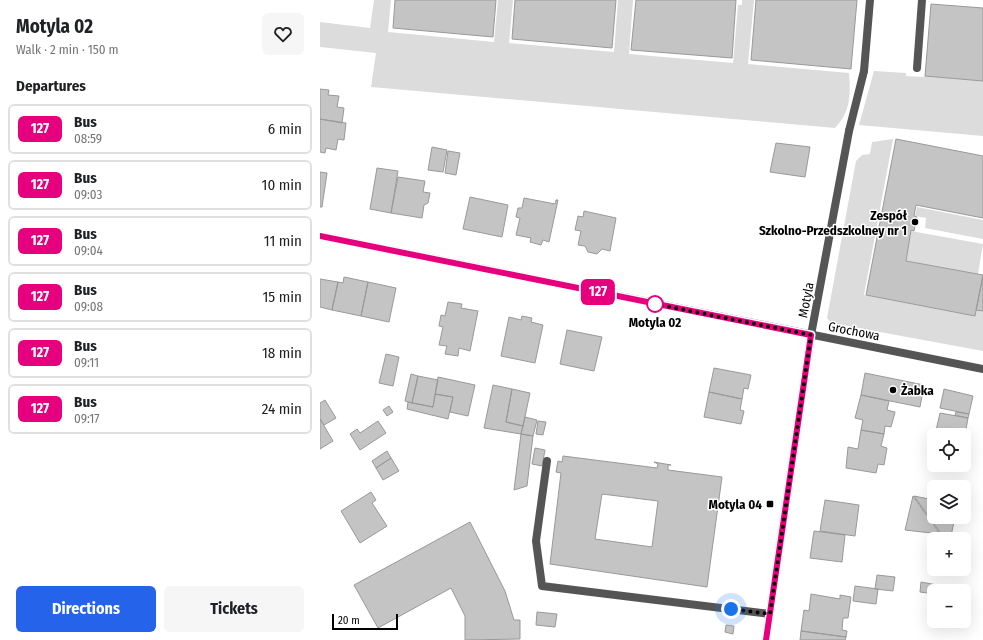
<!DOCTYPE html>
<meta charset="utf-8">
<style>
:root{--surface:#fff;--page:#f6f6f6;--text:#202124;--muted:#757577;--line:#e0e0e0;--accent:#2563eb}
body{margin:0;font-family:"Fira Sans Condensed",sans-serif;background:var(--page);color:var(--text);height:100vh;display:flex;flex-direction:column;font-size:15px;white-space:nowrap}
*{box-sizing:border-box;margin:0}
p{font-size:13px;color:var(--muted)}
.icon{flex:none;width:22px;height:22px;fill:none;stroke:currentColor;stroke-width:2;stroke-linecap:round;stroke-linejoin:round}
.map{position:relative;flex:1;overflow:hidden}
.sheet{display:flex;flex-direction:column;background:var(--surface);width:320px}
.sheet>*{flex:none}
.badge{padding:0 8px;border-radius:6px;font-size:14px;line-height:26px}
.buttons{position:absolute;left:607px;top:428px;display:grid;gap:8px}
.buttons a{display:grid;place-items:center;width:44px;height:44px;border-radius:6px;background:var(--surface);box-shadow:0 4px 16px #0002;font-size:20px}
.scale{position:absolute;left:12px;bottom:10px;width:66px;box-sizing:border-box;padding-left:4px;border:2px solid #000;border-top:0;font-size:11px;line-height:14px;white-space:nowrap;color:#000;-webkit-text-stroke:3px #fff;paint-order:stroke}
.you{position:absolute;width:20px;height:20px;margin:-10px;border:3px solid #fff;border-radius:50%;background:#1a73e8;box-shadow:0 0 0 6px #1a73e833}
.map>.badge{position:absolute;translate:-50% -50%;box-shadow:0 0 0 2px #fff}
h2{padding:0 16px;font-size:15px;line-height:36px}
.round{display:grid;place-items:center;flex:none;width:42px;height:42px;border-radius:6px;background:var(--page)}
.summary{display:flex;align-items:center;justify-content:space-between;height:68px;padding:0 16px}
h1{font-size:19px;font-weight:700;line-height:30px}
.button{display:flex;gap:8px;margin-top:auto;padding:8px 16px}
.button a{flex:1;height:46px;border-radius:6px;background:var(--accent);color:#fff;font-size:16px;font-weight:700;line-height:46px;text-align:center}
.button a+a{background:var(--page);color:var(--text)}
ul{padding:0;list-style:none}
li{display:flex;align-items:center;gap:12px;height:50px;margin:0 8px 6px;padding:0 8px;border:2px solid var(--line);border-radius:6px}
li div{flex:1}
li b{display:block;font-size:15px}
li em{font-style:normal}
li .badge{min-width:44px;font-weight:700;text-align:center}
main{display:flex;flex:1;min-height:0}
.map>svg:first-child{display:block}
.green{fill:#dcdcdc}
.building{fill:#c4c4c4;stroke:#999;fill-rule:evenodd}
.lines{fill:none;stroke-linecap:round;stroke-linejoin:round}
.service{stroke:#555;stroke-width:8}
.pedestrian{stroke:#555;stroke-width:8}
.minor{stroke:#555;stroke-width:8}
.line-casing{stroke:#fff;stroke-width:9}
.line{stroke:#e6007e;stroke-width:6}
.walk{stroke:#000;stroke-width:4;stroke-dasharray:0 7.2}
.poi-dot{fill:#000;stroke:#fff;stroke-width:1.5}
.stop-dot{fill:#fff;stroke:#e6007e;stroke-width:2}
.labels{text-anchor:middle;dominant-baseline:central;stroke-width:3;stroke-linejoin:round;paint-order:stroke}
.poi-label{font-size:13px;font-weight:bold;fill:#000;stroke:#fff;text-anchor:end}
.street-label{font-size:13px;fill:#000;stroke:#fff}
.stop-label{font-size:13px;font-weight:bold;fill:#000;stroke:#fff}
</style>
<main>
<section class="sheet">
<div class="summary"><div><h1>Motyla 02</h1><p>Walk · 2 min · 150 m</p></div><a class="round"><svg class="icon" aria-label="heart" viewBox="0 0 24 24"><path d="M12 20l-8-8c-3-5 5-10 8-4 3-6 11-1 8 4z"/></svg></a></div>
<h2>Departures</h2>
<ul>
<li><span class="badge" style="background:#e6007e;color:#fff">127</span><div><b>Bus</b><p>08:59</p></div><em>6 min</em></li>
<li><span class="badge" style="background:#e6007e;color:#fff">127</span><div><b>Bus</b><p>09:03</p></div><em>10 min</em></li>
<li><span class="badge" style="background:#e6007e;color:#fff">127</span><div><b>Bus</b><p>09:04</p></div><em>11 min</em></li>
<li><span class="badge" style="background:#e6007e;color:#fff">127</span><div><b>Bus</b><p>09:08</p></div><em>15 min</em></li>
<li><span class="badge" style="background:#e6007e;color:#fff">127</span><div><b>Bus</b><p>09:11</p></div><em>18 min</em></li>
<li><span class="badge" style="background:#e6007e;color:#fff">127</span><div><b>Bus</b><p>09:17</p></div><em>24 min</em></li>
</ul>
<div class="button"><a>Directions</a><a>Tickets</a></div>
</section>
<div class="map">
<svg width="663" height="640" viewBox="0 0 663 640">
<rect width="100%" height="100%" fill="#fff"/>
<path class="green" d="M 54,0 L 71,0 L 68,32 L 174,42 L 178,0 L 193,0 L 189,43 L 294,52 L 298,0 L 313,0 L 309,54 L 413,63 L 418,5 L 422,5 L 422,0 L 434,0 L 428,64 L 529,73 C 531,95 530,113 515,128 L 51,87 L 56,53 L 0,47 L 0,22 L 50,28 Z
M 554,71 L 586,73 L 586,76 L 603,77 L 605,76 L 663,81 L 663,136 L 539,125 Z
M 573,139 L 544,295 L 654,316 L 656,310 L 663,311 L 663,351 L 511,323 L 507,318 L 536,161 L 542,155 L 550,154 L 552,142 Z
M 597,207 L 663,220 L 663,239 L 605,228 L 606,218 L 595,216 Z
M 591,231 L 663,244 L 658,274 L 586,261 Z"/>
<path class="building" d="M 75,0 L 176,0 L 173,37 L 73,28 Z
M 195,0 L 296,0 L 292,48 L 192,39 Z
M 316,0 L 416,0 L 412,58 L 311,50 Z
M 436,0 L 537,0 L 531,69 L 431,60 Z
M 611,4 L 663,8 L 663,81 L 605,76 Z
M 0,89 L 9,90 L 8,95 L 19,96 L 17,107 L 24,108 L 22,123 L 0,119 Z
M 0,119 L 26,123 L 24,140 L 18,139 L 16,150 L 6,148 L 5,153 L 0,152 Z
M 576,139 L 663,156 L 663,218 L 596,205 L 594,216 L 597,217 L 594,231 L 591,230 L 586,261 L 663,275 L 655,316 L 546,295 Z
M 456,143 L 490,147 L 485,177 L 450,172 Z
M 112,147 L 127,150 L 123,172 L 108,170 Z
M 128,151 L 140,153 L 136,175 L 125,173 Z
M 57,168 L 78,171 L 71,213 L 50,209 Z
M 0,172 L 7,173 L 2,207 L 0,207 Z
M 78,177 L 105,181 L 103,192 L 110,193 L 108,203 L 104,205 L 102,218 L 71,213 Z
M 150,197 L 188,205 L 182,237 L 143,229 Z
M 204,198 L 235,204 L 236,200 L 238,200 L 229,242 L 223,240 L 221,245 L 210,242 L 211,238 L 196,235 L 200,218 L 196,217 L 198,208 L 202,208 Z
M 264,211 L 296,218 L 290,251 L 282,249 L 277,254 L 268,252 L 265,246 L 258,245 L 261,231 L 255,230 L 258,216 L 263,217 Z
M 663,276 L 663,311 L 656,310 Z
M 24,277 L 48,282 L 41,316 L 12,310 L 18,282 L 23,283 Z
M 0,279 L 18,282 L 12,310 L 0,307 Z
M 48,282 L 76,288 L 69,322 L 41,316 Z
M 128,302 L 142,304 L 141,308 L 158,311 L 150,351 L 139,348 L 138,356 L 125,354 L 127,346 L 119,345 L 123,327 L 119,326 L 121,315 L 125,316 Z
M 202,316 L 212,318 L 211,322 L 223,325 L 215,363 L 181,356 L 189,317 L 201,320 Z
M 247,330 L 282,337 L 274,371 L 240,364 Z
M 66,354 L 79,357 L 73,386 L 59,383 Z
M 394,368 L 431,375 L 428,389 L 424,388 L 422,399 L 389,392 Z
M 545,373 L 604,385 L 600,407 L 541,395 Z
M 91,374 L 98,376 L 92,403 L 85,401 Z
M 98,376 L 118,380 L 113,407 L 92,403 Z
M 118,377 L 155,385 L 148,416 L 130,412 L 133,397 L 115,394 Z
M 173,385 L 192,389 L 186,422 L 203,426 L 201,434 L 164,428 Z
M 192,389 L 210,393 L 203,426 L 186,422 Z
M 624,389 L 653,396 L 649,414 L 620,408 Z
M 389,392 L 422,399 L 420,410 L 424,411 L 421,424 L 384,417 Z
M 115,394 L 133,397 L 128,419 L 87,409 L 88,402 L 113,407 Z
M 541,395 L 569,401 L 567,410 L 575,412 L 571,427 L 565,426 L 564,434 L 541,430 L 543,420 L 535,418 Z
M 5,400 L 16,418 L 4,425 L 0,419 L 0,403 Z
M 69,406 L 73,412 L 67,416 L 63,410 Z
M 636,412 L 649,414 L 648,418 L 635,415 Z
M 620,413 L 648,418 L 644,440 L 644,435 L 615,435 Z
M 205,417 L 217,420 L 213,436 L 201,434 Z
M 0,419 L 13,441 L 0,449 Z
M 58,421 L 66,433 L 40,450 L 30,434 L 37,429 L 40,433 Z
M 218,421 L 226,422 L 223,435 L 216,434 Z
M 541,430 L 564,434 L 561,446 L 567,448 L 564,465 L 558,464 L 556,473 L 526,468 L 528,447 L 538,449 Z
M 201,434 L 213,436 L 207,486 L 194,490 Z
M 215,448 L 225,450 L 222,466 L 212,464 Z
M 67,451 L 71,458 L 56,468 L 52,461 Z
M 243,456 L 337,468 L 338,464 L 334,462 L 351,465 L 348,465 L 348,470 L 402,477 L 387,587 L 230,564 L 241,473 L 236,472 L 238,461 L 242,462 ZM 282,494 L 338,501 L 332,547 L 275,539 Z
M 71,458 L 79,471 L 63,480 L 56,468 Z
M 51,492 L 56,500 L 52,503 L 67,526 L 40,543 L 21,511 Z
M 593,496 L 620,534 L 585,530 Z
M 594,496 L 614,500 L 614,517 L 635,517 L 631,536 L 622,535 Z
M 505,500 L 539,505 L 535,536 L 500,531 Z
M 150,522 L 185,591 L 194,620 L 200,620 L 200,639 L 145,640 L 145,616 L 131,588 L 58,628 L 34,585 Z
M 494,531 L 525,535 L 522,562 L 490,558 Z
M 557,575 L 575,577 L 573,591 L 555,589 Z
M 601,582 L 617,585 L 614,594 L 600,592 Z
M 535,586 L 558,589 L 556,604 L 533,601 Z
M 491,594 L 520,599 L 520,595 L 531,597 L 528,618 L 523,618 L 522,630 L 527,631 L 526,637 L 481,631 L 484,610 L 489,611 Z
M 217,612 L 237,614 L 235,627 L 216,625 Z
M 406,625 L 414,626 L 413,634 L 405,632 Z
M 481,631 L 526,637 L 525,640 L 480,640 Z"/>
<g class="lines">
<path class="service" d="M 597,68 L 602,0
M 544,71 L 550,0
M 491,335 L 529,131
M 227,461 L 216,541 L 222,586 L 450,614"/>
<path class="pedestrian" d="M 529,131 L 544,71"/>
<path class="minor" d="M 0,236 L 663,369
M 446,640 L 491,335"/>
</g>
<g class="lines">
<defs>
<path id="line" d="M 0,236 L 491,335 L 446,640"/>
</defs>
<use href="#line" class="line-casing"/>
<use href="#line" class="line"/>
<path class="walk" d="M 335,304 L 491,335 L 450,614 L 411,609"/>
</g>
<g class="poi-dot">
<circle cx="595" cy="222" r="4"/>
<circle cx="573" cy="390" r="4"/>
<rect x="446" y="500" width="8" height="8" rx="2"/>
</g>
<circle class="stop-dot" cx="335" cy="304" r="8"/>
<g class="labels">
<g class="poi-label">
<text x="587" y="215">Zespół<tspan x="587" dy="15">Szkolno-Przedszkolney nr 1</tspan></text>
<text x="581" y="390" text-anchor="start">Żabka</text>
<text x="442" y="504">Motyla 04</text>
</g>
<g class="street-label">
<text transform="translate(486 300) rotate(-79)">Motyla</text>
<text transform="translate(534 331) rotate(11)">Grochowa</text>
</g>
<g class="stop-label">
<text x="335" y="322">Motyla 02</text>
</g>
</g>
</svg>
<div class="buttons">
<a><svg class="icon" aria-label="locate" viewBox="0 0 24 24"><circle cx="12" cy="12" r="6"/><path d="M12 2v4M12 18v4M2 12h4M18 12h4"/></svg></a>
<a><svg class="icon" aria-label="layers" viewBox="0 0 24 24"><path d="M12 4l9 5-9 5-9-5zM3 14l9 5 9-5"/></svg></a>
<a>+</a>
<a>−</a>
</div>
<div class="scale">20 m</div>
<div class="you" style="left:411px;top:609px"></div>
<b class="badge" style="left:278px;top:292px;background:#e6007e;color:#fff">127</b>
</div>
</main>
